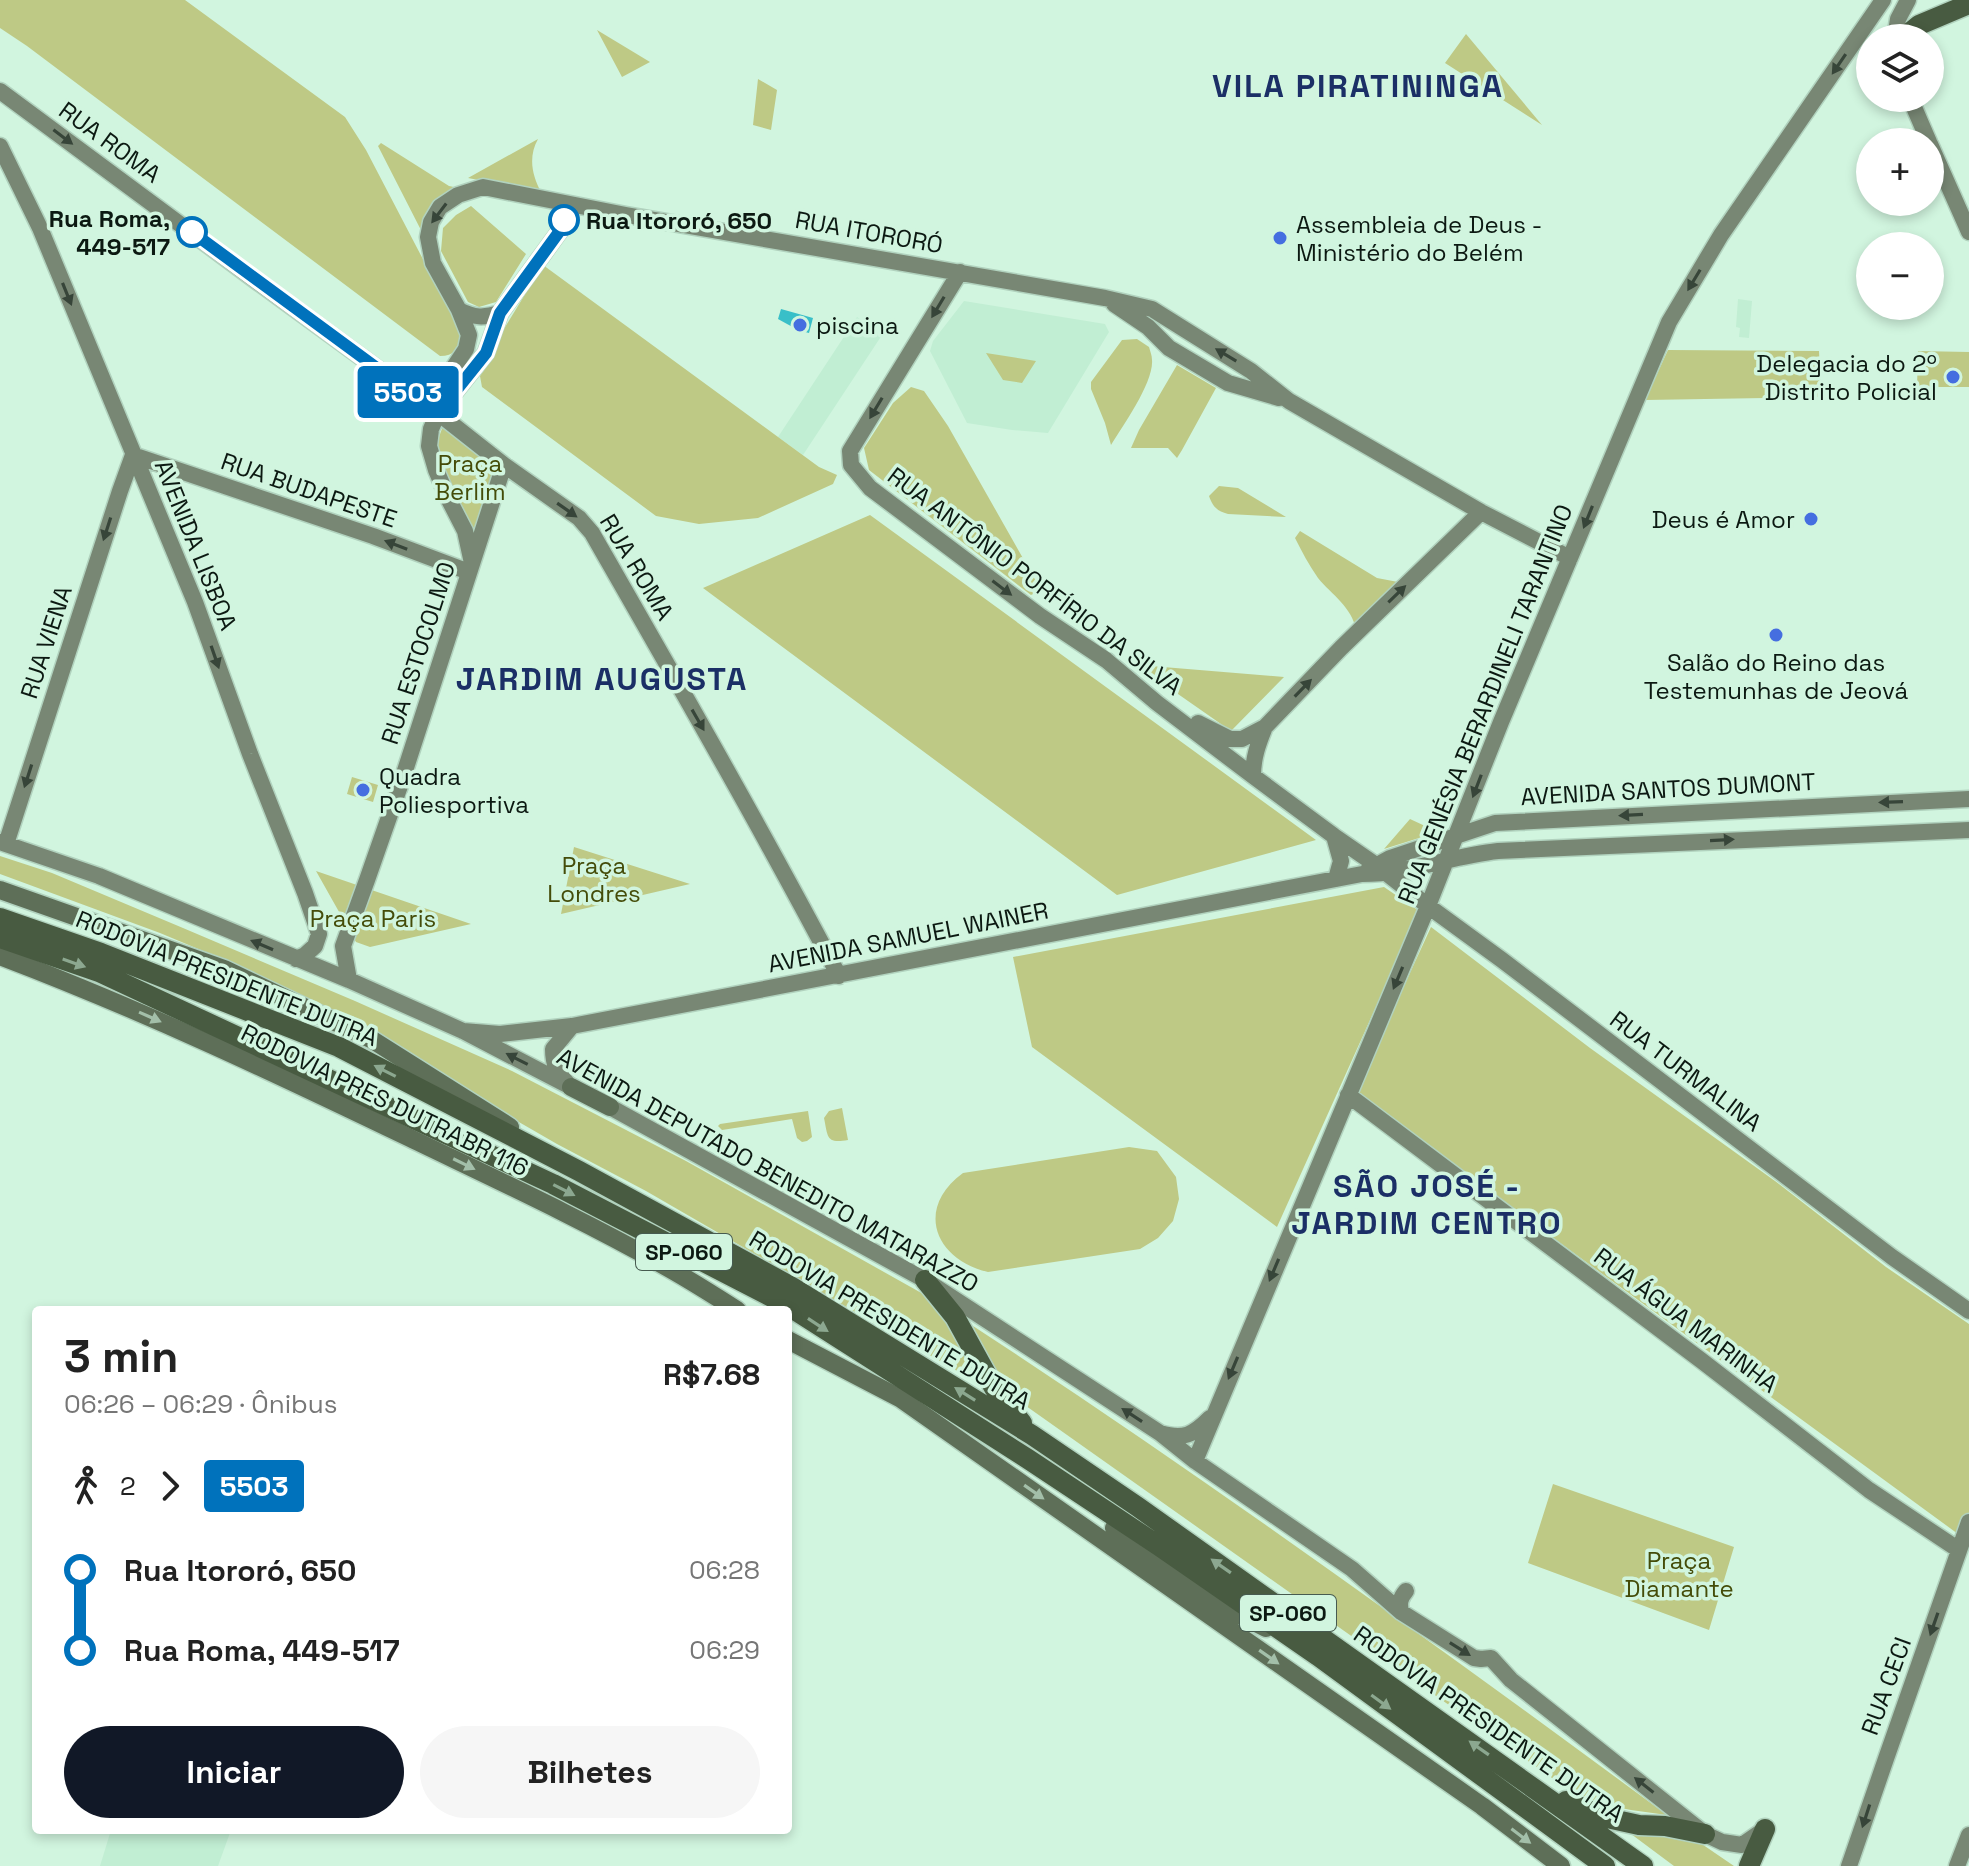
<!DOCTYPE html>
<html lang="pt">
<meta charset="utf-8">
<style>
:root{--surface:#fff;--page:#f6f6f6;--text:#222;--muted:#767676;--accent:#111827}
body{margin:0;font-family:"Space Grotesk",sans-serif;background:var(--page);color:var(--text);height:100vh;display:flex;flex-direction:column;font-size:30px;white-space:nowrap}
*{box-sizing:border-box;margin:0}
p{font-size:26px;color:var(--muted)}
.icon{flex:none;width:44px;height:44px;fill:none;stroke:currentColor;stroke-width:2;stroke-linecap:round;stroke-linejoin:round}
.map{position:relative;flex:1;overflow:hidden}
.side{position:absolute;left:32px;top:1306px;width:760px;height:528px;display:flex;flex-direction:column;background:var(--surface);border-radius:8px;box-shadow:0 4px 12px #0003}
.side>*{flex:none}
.badge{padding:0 16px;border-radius:6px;font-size:28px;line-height:52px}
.controls{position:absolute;left:1856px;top:24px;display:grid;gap:16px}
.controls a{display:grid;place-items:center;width:88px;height:88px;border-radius:50%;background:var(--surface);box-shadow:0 4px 12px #0003;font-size:40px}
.map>.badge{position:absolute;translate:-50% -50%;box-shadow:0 0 0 4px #fff}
.legs{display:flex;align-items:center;gap:12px;height:88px;padding:0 32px;font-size:26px}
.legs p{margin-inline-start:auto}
.overview{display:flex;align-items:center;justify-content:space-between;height:136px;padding:0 32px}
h1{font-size:44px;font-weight:700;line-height:60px}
.primary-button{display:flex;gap:16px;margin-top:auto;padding:16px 32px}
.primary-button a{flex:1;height:92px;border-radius:48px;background:var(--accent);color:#fff;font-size:32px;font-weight:700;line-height:92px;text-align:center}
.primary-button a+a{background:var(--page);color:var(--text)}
ul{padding:0 32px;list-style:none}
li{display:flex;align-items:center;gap:28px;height:80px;font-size:30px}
li i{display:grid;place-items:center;width:12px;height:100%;margin:0 10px;background:currentColor}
li i::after{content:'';width:20px;height:20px;margin:-10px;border:6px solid;border-radius:50%;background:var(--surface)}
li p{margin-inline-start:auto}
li:first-child i{background:linear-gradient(#0000 50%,currentColor 0)}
li:last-child i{background:linear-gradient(currentColor 50%,#0000 0)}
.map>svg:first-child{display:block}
.built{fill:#c1eed3}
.green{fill:#bec985}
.water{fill:#39bfc8}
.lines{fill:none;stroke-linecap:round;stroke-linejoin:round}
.secondary-casing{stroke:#b1d2be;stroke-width:19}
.primary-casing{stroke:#b1d2be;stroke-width:21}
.highway-casing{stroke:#b1d2be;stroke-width:23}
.secondary{stroke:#788774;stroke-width:16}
.primary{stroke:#5e6f58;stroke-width:18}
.highway{stroke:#485b41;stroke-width:20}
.oneway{fill:#374539}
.oneway2{fill:#8ca890}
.oneway3{fill:#a3bfa9}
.line-1-casing{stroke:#fff;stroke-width:18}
.line-1{stroke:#0072bc;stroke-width:12}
.stop-1-dot{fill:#fff;stroke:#0072bc;stroke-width:4}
.poi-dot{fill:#456ee0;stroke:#d1f5df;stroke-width:3}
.labels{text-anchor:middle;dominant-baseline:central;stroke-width:7;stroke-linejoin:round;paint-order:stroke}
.shield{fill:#d1f5df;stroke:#475b50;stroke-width:2}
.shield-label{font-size:22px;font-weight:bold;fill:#0c1912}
.street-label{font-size:24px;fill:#0c1912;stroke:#d1f5df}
.stop-label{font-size:24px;font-weight:bold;fill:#0c1912;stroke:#d1f5df;text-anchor:end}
.poi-label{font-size:24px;fill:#0c1912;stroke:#d1f5df;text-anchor:start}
.park-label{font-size:24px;fill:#444c09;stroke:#d1f5df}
.district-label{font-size:32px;font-weight:bold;letter-spacing:2px;fill:#1b2f66;stroke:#d1f5df}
</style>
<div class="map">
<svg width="1969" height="1866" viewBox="0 0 1969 1866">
<rect width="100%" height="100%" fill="#d1f5df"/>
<path class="built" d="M 1738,299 L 1752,301 L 1749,338 L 1739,337 L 1740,328 L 1736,327 Z
M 964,301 L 1105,324 L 1109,332 L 1048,433 L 1012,430 L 967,423 L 930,351 L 933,341 Z
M 857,317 L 882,335 L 803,455 L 778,437 Z
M 111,1830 L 231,1830 L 218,1866 L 100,1866 Z"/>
<path class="green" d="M 0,0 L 185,0 L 345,117 L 366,150 L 463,336 C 459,349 454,356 440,356 L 27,46 L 0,28 Z
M 597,30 L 650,62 L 622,77 Z
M 1466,34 L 1542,125 L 1445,63 Z
M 758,79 L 777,90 L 771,130 L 753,125 Z
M 538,139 C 528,157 532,175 541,192 L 468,178 Z
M 381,143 L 449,186 L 459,188 L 424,236 L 378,146 Z
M 471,206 L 526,254 L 496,302 L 479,307 L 468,302 L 441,251 L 443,228 L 456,215 Z
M 543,265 L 819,467 L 837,475 L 833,484 L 758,518 L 699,524 L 656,516 L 482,387 L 480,376 L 493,358 L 499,337 Z
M 1137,339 L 1149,347 C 1150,351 1152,355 1152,360 C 1154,382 1123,426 1111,445 L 1105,423 L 1091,389 L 1091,382 L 1122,340 Z
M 1668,350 L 1819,351 L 1821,397 L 1645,400 Z
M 1918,351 L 1969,352 L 1969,387 L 1917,387 Z
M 986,353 L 1036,361 L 1022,383 L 1003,380 Z
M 1177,365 L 1216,388 L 1182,450 L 1177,458 L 1168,448 L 1131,448 L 1139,430 Z
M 911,387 L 924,391 L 948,426 L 1041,590 L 1031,595 L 869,470 L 864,448 L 893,403 Z
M 444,423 L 500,466 L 478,536 L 472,534 L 434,451 Z
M 1219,486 L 1238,488 L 1286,517 L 1228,514 C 1217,511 1213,507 1209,496 Z
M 870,515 L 1316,840 L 1117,895 L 703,588 Z
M 1300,531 L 1377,578 L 1398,582 L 1356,630 C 1352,607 1332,595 1318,578 C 1309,565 1302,552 1295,538 Z
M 1151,666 L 1284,677 L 1231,731 L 1145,671 Z
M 352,777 L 378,785 L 373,802 L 347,794 Z
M 1410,819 L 1438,832 L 1384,849 Z
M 574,847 L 690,884 L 561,914 Z
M 0,856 L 52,873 L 183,928 L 355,1001 L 512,1071 L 686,1161 L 925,1295 L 946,1312 L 983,1386 L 646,1191 L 557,1144 L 301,997 L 239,966 L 160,933 L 0,874 Z
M 316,871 L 471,924 L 370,947 L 356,942 Z
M 1384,887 L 1419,911 L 1277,1227 L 1032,1047 L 1013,957 Z
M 1431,927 L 1590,1048 L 1775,1181 L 1886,1267 L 1969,1324 L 1969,1542 L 1355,1093 Z
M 842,1108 L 848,1140 C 826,1144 828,1137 824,1118 L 829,1111 Z
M 808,1111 L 812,1137 L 807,1141 L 802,1142 L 797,1138 L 792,1119 L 722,1130 L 718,1126 L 720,1124 Z
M 1129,1147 L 1157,1151 L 1176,1177 L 1179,1199 L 1173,1221 L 1158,1238 L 1140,1249 L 988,1272 C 934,1259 915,1208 963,1173 Z
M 973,1326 C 1210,1481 1439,1647 1667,1815 L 1631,1810 L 1596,1803 L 1569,1790 L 1019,1401 L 1003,1386 L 989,1363 Z
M 1553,1484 L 1734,1547 L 1709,1630 L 1528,1563 Z
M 1623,1828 L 1693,1838 L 1734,1866 L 1674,1866 Z"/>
<path class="water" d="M 781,309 L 813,318 L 809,333 L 798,330 L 778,319 Z"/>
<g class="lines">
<defs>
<path id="secondary" d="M 1895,38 L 1898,19 L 1908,0
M 0,91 L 258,282 L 438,413 L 504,465 L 579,518 L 592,533 C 676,680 760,826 839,976
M 1910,98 L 1929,142
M 1930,144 L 1969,232
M 0,146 L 40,228 L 195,602 L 250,754 L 305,893 L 319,934 L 315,946 L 305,955 L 296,959
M 960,272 L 850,451 L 851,465 L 870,488 L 1040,616 L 1106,660 L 1157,703 L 1253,776 L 1334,836 L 1376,865 L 1428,906 L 1502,960 L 1892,1257 L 1969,1311
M 1114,304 L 1148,327 L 1169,348 L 1228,383 L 1279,398
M 459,310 C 474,318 484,318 500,313
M 428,406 L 466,349 L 469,335 L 459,310 L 433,263 L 428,237 L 431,222 L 440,207 L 458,195 L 483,187 L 626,215 L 1105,298 L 1152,309 L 1251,371 L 1289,401 L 1481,512 L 1570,558
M 133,455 L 373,536 L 469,572
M 472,563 L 465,531 L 448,498 L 436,470 L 429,446 L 431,429 L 438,413 L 486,353 L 500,313 L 559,232 L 564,220 L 564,203
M 1198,723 L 1230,739 L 1242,739 L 1265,727 L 1341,648 L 1481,512
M 1253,776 C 1253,758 1258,744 1265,727
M 1334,836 L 1341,861 L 1336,879
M 0,842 L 99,876 L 349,980 L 463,1031 L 571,1087
M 6,844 L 120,491 L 133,455
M 1368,870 L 1390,858 L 1495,823 L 1969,799
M 349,980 L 343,946 L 367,880 L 402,780 L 504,465
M 463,1031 L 500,1034 L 572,1026 L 1362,874 C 1407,874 1452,856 1498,851 L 1969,830
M 567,1083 C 557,1072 553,1064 553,1049 L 572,1026
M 1348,1095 L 1702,1361 L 1869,1490 L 1959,1550
M 610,1107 L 925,1280 L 1160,1433 L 1195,1461 L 1352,1569 L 1401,1612 L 1474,1658 L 1481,1659 L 1491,1658 L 1511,1680 L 1705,1834 L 1722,1842 L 1742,1845 L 1765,1829
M 1160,1433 C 1184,1440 1193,1435 1210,1418
M 1195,1461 L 1428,906 L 1501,722 L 1669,322 L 1721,235 L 1883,0
M 1401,1612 C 1399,1603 1400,1598 1406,1591
M 1849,1866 C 1888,1751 1929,1637 1969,1522
M 1957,1866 L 1969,1835"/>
<path id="primary" d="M 0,890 L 224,969 L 371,1039 L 510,1127
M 0,956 C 140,1009 275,1073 410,1138 C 497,1180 586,1221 670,1269 C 693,1282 715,1296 737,1310
M 571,1087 L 610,1107
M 788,1340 L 911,1404
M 901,1399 L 1482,1806 L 1561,1866
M 1114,1528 L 1242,1616 L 1266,1628"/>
<path id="highway" d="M 1903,38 L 1919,25 L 1969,4
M 0,918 L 101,953 L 339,1047 L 579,1171 L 792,1287 L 1032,1435 L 1138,1507 L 1643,1866
M 0,938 L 99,972 L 553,1184 L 787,1305 L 1028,1459 L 1159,1546 L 1318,1656 L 1605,1866
M 925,1280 L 955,1317 L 994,1388 L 1022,1423
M 1566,1801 L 1607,1818 L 1639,1825 L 1665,1826 L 1705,1834
M 1749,1866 L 1765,1829"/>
</defs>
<use href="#secondary" class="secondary-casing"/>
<use href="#primary" class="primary-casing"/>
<use href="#highway" class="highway-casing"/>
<use href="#secondary" class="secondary"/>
<use href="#primary" class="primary"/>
<use href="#highway" class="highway"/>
</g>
<defs><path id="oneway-solid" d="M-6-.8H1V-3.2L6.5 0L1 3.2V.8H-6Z" transform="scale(2)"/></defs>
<g class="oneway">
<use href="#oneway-solid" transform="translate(1839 64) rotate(124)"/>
<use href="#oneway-solid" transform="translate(63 137) rotate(37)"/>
<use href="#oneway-solid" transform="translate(439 213) rotate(127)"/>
<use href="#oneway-solid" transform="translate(1694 280) rotate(121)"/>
<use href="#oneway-solid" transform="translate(67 294) rotate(68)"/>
<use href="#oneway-solid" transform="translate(938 307) rotate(121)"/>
<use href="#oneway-solid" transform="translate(1226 355) rotate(-149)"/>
<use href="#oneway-solid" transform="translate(876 408) rotate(121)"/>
<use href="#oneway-solid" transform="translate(567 510) rotate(35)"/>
<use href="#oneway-solid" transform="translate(1588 517) rotate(112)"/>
<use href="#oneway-solid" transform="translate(107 529) rotate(108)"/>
<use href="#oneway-solid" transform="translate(396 545) rotate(-159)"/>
<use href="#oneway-solid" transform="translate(1002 588) rotate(37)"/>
<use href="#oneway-solid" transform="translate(1397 594) rotate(-44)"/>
<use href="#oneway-solid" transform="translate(215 657) rotate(71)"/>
<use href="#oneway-solid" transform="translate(1303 688) rotate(-46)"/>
<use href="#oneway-solid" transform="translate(698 720) rotate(60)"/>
<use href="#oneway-solid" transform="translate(28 776) rotate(108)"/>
<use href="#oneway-solid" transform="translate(1477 786) rotate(111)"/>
<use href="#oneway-solid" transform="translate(1891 802) rotate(178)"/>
<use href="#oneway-solid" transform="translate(1631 815) rotate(177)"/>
<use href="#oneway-solid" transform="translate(1722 840) rotate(-3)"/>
<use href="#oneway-solid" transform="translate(262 945) rotate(-157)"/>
<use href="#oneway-solid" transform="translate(1398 978) rotate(113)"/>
<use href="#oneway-solid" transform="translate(517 1059) rotate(-153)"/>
<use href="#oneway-solid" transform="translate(1274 1270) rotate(113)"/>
<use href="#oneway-solid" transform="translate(1233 1368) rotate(113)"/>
<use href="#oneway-solid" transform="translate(1132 1415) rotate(-147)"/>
<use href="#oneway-solid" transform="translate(1934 1624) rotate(109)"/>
<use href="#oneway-solid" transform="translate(1460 1649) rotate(32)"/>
<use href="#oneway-solid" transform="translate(1644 1785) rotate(-142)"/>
<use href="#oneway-solid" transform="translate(1866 1816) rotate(108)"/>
</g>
<g class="oneway2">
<use href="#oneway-solid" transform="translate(74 963) rotate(19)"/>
<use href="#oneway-solid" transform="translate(385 1071) rotate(-153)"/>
<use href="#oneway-solid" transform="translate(564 1190) rotate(27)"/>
<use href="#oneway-solid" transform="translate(818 1325) rotate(33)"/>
<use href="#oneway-solid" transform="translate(965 1394) rotate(-148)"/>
<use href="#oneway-solid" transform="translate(1221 1566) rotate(-145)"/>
<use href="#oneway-solid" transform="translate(1381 1702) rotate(36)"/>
<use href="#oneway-solid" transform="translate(1479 1748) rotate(-145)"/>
</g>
<g class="oneway3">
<use href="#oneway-solid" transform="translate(150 1017) rotate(24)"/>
<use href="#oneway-solid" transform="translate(464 1164) rotate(26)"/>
<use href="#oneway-solid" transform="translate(1034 1492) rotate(35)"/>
<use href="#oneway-solid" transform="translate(1269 1657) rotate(35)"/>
<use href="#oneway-solid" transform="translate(1521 1836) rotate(37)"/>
</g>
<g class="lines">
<defs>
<path id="line-1" d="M 192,232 L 438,413 L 486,353 L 500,313 L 559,232 L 564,220"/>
</defs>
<use href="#line-1" class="line-1-casing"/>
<use href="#line-1" class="line-1"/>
</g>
<g class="stop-1-dot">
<circle cx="564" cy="220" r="14"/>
<circle cx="192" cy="232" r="14"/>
</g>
<g class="poi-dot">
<circle cx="1280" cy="238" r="8"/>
<circle cx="800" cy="325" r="8"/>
<circle cx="1953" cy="377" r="8"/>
<circle cx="1811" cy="519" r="8"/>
<circle cx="1776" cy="635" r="8"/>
<circle cx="363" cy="790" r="8"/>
</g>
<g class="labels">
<g class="shield">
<rect x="636" y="1234" width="96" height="36" rx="6"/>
<rect x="1240" y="1595" width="96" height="36" rx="6"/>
</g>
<g class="shield-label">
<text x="684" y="1252">SP-060</text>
<text x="1288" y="1613">SP-060</text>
</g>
<g class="street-label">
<text transform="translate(110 142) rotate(36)">RUA ROMA</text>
<text transform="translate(869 232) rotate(10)">RUA ITORORÓ</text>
<text transform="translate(309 490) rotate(19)">RUA BUDAPESTE</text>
<text transform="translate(196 545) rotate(68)">AVENIDA LISBOA</text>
<text transform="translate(637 567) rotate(59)">RUA ROMA</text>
<text transform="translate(1035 581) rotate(37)">RUA ANTÔNIO PORFÍRIO DA SILVA</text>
<text transform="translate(46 642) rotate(-72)">RUA VIENA</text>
<text transform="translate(418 653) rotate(-72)">RUA ESTOCOLMO</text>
<text transform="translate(1485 704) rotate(-68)">RUA GENÉSIA BERARDINELI TARANTINO</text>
<text transform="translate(1668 789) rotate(-3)">AVENIDA SANTOS DUMONT</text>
<text transform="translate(908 937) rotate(-11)">AVENIDA SAMUEL WAINER</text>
<text transform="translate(227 978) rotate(22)">RODOVIA PRESIDENTE DUTRA</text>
<text transform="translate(1686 1071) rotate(37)">RUA TURMALINA</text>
<text transform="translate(385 1100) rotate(26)">RODOVIA PRES DUTRABR 116</text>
<text transform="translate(768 1170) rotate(29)">AVENIDA DEPUTADO BENEDITO MATARAZZO</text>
<text transform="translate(890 1320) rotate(31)">RODOVIA PRESIDENTE DUTRA</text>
<text transform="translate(1686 1320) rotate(37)">RUA ÁGUA MARINHA</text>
<text transform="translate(1886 1686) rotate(-70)">RUA CECI</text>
<text transform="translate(1489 1724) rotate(35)">RODOVIA PRESIDENTE DUTRA</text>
</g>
<g class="stop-label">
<text x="170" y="218">Rua Roma,<tspan x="170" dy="28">449-517</tspan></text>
<text x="586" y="220" text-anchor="start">Rua Itororó, 650</text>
</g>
<g class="poi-label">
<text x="1296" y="224">Assembleia de Deus -<tspan x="1296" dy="28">Ministério do Belém</tspan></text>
<text x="816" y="325">piscina</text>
<text x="1937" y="363" text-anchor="end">Delegacia do 2º<tspan x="1937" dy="28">Distrito Policial</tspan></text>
<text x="1795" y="519" text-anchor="end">Deus é Amor</text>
<text x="1776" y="662" text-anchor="middle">Salão do Reino das<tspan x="1776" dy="28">Testemunhas de Jeová</tspan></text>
<text x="379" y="776">Quadra<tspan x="379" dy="28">Poliesportiva</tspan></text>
</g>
<g class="park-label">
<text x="470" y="463">Praça<tspan x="470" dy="28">Berlim</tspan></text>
<text x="594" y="865">Praça<tspan x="594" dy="28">Londres</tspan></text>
<text x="373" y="918">Praça Paris</text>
<text x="1679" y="1560">Praça<tspan x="1679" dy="28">Diamante</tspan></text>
</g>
<g class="district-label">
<text x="1358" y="86">VILA PIRATININGA</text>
<text x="602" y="679">JARDIM AUGUSTA</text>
<text x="1427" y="1186">SÃO JOSÉ -<tspan x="1427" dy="37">JARDIM CENTRO</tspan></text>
</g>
</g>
</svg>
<div class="controls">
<a><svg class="icon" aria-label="layers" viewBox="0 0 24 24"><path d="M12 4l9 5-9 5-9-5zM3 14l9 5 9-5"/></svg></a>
<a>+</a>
<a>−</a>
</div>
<b class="badge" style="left:408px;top:392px;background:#0072bc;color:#fff">5503</b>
<section class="side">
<div class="overview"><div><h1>3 min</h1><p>06:26 – 06:29 · Ônibus</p></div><b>R$7.68</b></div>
<div class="legs"><svg class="icon" aria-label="walk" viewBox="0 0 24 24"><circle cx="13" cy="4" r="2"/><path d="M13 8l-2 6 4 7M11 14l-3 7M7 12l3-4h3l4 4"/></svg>2<svg class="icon" aria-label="forward" viewBox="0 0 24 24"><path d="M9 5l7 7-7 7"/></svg><b class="badge" style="background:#0072bc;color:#fff">5503</b></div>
<ul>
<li><i style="color:#0072bc"></i><b>Rua Itororó, 650</b><p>06:28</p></li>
<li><i style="color:#0072bc"></i><b>Rua Roma, 449-517</b><p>06:29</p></li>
</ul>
<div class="primary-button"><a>Iniciar</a><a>Bilhetes</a></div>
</section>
</div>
